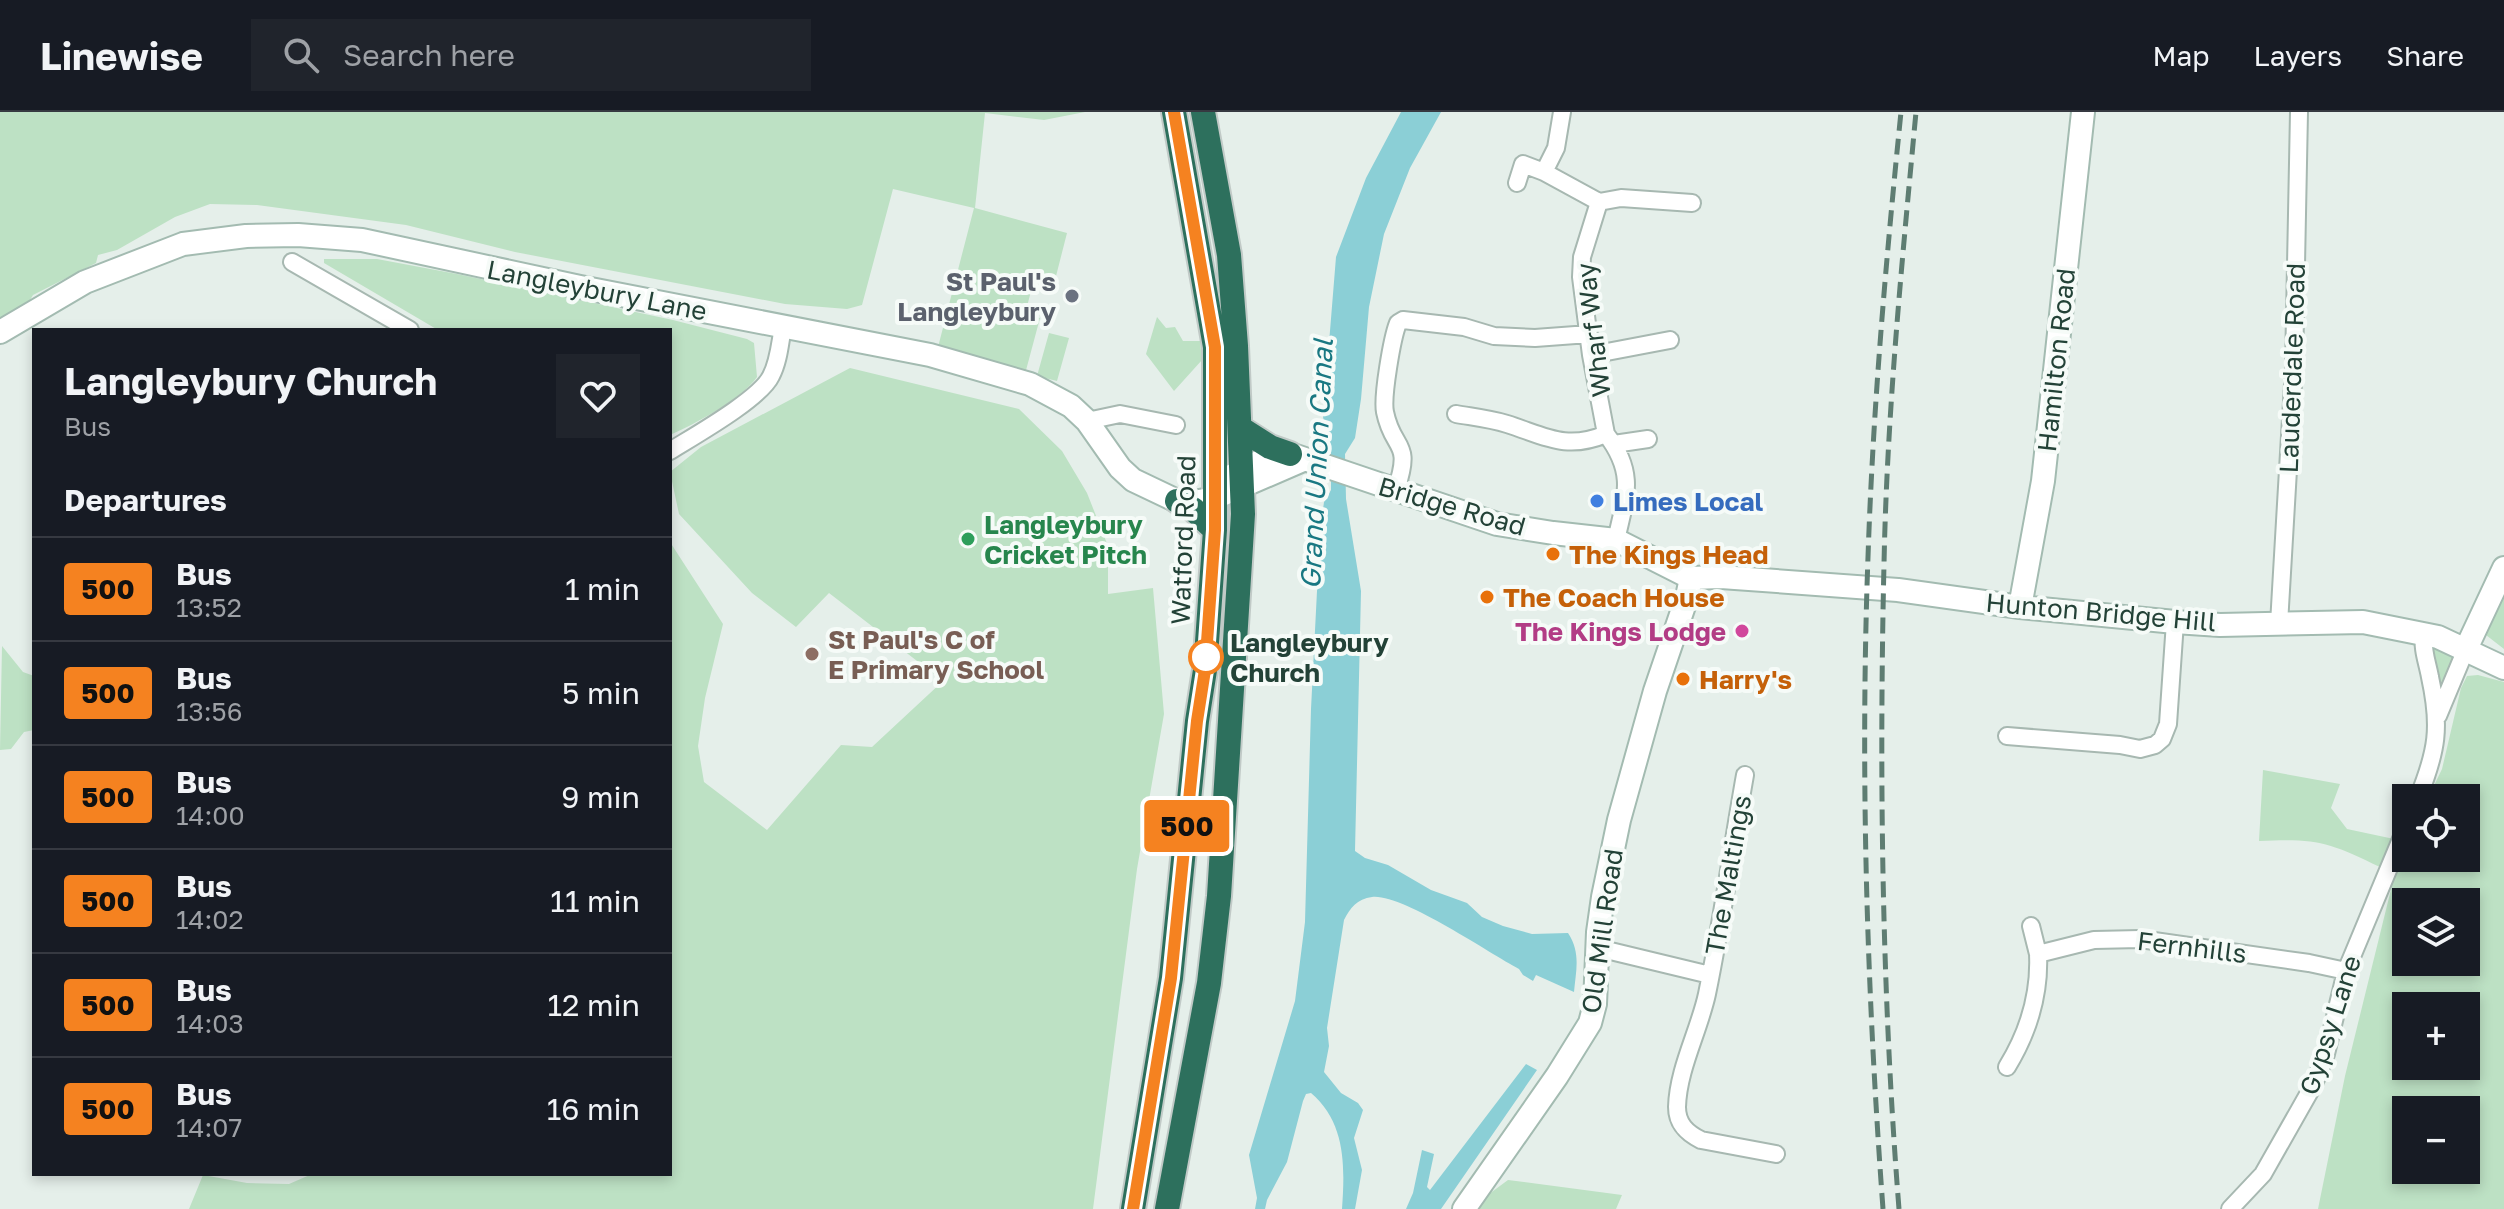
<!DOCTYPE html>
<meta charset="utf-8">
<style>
:root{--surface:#171b24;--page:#20242c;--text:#f1f3f6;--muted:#9ea1a6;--line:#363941}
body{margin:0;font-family:"Golos Text",sans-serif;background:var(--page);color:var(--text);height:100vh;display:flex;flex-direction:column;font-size:30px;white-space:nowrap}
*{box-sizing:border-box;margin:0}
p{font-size:26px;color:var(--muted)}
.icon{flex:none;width:44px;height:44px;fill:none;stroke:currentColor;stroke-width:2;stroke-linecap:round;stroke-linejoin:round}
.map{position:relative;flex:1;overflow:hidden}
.side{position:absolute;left:32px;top:216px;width:640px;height:848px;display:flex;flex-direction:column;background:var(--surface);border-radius:0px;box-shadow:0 4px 12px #0003}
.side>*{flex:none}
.badge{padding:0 16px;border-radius:6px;font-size:28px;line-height:52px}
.buttons{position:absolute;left:2392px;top:672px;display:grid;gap:16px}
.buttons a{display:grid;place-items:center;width:88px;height:88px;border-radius:0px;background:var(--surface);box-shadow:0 4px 12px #0003;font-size:40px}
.map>.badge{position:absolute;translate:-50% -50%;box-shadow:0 0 0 4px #fff}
h2{padding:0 32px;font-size:30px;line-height:72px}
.round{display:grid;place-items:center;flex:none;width:84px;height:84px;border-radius:0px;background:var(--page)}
.headline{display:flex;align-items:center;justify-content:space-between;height:136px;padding:0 32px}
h1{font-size:38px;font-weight:700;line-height:60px}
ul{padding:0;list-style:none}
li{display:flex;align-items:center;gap:24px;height:104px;padding:0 32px;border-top:2px solid var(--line)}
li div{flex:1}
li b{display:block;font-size:30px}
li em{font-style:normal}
li .badge{min-width:88px;font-weight:700;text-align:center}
header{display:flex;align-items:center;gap:48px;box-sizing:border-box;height:112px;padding:0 40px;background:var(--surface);border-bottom:2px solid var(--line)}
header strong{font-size:38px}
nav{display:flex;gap:44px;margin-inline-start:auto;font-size:28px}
.search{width:560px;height:72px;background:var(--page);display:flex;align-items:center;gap:20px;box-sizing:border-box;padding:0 28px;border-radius:0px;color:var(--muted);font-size:30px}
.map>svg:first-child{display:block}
.green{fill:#bde1c4;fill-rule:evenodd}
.water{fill:#8bcfd6}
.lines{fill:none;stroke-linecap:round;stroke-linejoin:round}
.street-casing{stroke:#a7b8b1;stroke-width:20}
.secondary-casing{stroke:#a3bbb1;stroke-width:26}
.highway-casing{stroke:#c1cac7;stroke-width:28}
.street{stroke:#fff;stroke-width:16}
.secondary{stroke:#fff;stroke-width:22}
.highway{stroke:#2d705d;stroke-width:24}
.rail{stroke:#5e7d72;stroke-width:5;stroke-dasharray:16 8;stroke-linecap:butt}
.line-casing{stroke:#fff;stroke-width:18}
.line{stroke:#f58220;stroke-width:12}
.worship-dot{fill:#6b7280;stroke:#f6fbf8;stroke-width:3}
.shop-dot{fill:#3f7fe0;stroke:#f6fbf8;stroke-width:3}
.leisure-dot{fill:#2e9e5b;stroke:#f6fbf8;stroke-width:3}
.food-dot{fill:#e8710a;stroke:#f6fbf8;stroke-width:3}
.hotel-dot{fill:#d1479c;stroke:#f6fbf8;stroke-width:3}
.education-dot{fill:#8d6e63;stroke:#f6fbf8;stroke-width:3}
.stop-dot{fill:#fff;stroke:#f58220;stroke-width:4}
.labels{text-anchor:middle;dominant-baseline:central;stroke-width:8;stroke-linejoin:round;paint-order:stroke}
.worship-label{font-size:26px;font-weight:bold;fill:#5b616d;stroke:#f6fbf8;text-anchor:end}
.street-label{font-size:26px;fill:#234237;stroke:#f6fbf8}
.shop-label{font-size:26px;font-weight:bold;fill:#366cbe;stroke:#f6fbf8;text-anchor:start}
.leisure-label{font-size:26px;font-weight:bold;fill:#27864d;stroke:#f6fbf8;text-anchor:start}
.food-label{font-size:26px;font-weight:bold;fill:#c56008;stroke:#f6fbf8;text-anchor:start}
.hotel-label{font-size:26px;font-weight:bold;fill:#b23c85;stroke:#f6fbf8;text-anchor:end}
.education-label{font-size:26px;font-weight:bold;fill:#785e54;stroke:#f6fbf8;text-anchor:start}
.stop-label{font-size:26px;font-weight:bold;fill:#234237;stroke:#f6fbf8;text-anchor:start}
.water-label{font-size:28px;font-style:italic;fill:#197882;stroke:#f6fbf8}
</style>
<header>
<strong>Linewise</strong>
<div class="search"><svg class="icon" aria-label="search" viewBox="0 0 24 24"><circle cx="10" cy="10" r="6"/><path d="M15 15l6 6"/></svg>Search here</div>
<nav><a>Map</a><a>Layers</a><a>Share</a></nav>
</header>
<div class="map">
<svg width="2504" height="1097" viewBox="0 0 2504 1097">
<rect width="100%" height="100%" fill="#e5efea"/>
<path class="green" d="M 0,0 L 1085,0 L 1044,8 L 985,1 L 975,96 L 1067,121 L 1055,168 L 1035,164 L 1025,202 L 1040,206 L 1025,262 L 937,239 L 974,96 L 893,77 L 862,193 L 847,197 L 785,192 L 515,140 L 406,113 L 257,93 L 210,92 L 175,105 L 117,138 L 98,143 L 96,151 L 33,183 L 27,193 L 0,208 Z
M 324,147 L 377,147 L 457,162 L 673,208 L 747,227 L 754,231 L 757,265 C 742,287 695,312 670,323 L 670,218 L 438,218 L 324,151 Z
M 1157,205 L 1166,216 L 1175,215 L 1183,229 L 1200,229 L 1202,248 L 1174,279 L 1146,242 Z
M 1049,221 L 1069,226 L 1057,269 L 1037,264 Z
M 850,256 L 1019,297 L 1062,339 L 1087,381 L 1108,434 L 1108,482 L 1153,476 L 1164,602 L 1137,757 L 1093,1097 L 189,1097 L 203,1063 L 247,1071 L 289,1072 L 312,1062 L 670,1062 L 670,430 L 723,512 L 705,586 L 698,634 L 704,670 L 767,718 L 841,633 L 872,635 L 943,569 L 829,481 L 796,515 L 752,481 L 679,402 L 670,360 L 701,335 Z
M 2504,474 L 2504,537 L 2486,523 L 2486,519 Z
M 2,534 L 23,560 L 34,564 L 34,618 L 24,620 L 11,637 L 0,638 Z
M 2434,534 L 2455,544 L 2442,573 L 2439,574 L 2427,537 Z
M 2478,563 L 2504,570 L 2504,1097 L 2318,1097 L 2345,964 L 2398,749 L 2406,732 L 2406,746 L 2466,746 L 2466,686 L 2428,686 L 2442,657 L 2461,576 L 2467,564 ZM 2406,790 L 2466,790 L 2466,850 L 2406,850 ZM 2406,894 L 2466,894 L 2466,954 L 2406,954 ZM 2406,998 L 2466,998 L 2466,1058 L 2406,1058 Z
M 2263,658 L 2340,672 L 2331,696 L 2347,717 L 2394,727 L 2380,755 C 2329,730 2316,726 2259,729 Z
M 1508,1068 L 1622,1083 L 1616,1097 L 1479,1097 L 1485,1085 Z"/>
<path class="water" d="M 1401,0 L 1441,0 L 1410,56 L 1384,122 L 1369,195 L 1361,287 L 1355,326 L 1345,342 L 1346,387 L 1361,479 L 1355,739 L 1365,746 L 1388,753 L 1431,778 L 1467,791 L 1482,805 L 1503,814 L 1532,822 L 1568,821 C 1581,841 1576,858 1574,880 L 1536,863 L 1533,869 L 1523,863 L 1519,857 C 1489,841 1401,781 1372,785 C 1357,787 1350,796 1344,808 L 1327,916 L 1329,934 L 1324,960 L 1341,981 L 1358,991 L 1363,998 L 1354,1026 L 1362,1058 L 1355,1097 L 1342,1097 C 1345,1054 1346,1011 1311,981 L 1306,982 L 1303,989 L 1287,1050 L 1267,1088 L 1265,1097 L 1255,1097 L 1257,1086 L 1249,1043 L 1295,889 L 1305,810 L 1311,597 L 1320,420 L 1324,390 L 1331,378 L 1331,340 L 1323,305 L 1336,145 L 1366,66 Z
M 1526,952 L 1537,958 L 1441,1097 L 1406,1097 L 1413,1081 L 1422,1038 L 1434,1042 L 1427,1075 L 1430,1078 Z"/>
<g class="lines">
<defs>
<path id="street" d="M 1544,60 L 1556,36 L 1562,0
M 1517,71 L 1523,52 L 1544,60 L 1599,90 L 1582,145 L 1581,165 L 1591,243 L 1606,322 C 1636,361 1626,384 1616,428
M 1599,90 L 1621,86 L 1692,91
M 292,150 L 410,218
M 1591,243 L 1670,228
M 1456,302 C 1473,305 1491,307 1507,312 C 1545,324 1566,339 1606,322
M 1087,309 L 1120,302 L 1176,313
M 1614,332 L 1648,327
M 670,339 C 694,324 760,287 771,264 C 779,249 780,230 783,215
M 1396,378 C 1413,327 1393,340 1385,300 C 1382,285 1392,226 1398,211 L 1403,208 L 1464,215 L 1494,224 L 1535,226 L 1589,222
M 2279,512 L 2294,255 L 2299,0
M 2438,604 L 2466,537
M 2007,624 L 2120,633 L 2140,637 L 2155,633 L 2162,627 L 2168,612 L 2175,510
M 1745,663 C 1732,736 1722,809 1707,882 C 1699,919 1678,957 1677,995 C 1677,1012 1687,1021 1701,1028 L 1776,1042
M 2418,686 C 2437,639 2441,615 2430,565 C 2427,549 2422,538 2424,522
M 2031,814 L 2038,842
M 1598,836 L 1710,863
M 2007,955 C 2029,919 2040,883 2038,842 L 2094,828 L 2140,827 L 2309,851 L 2346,859
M 2230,1097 L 2263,1062 L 2314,972 L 2326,942 L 2346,859 L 2406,715"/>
<path id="secondary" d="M 0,220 L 85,170 L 183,132 L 246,124 L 298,123 L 362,128 L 580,175 L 930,243 L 1030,272 L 1071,294 L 1087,309 L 1120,356 L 1133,368 L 1177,389 L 1189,391 L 1215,386 L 1303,348
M 1227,366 L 1270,344 L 1290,342 L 1497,412 L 1553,421 L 1616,428 L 1691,466 L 1721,465 L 1898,478 L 2020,495 L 2175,510 L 2220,513 L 2363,510 L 2438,525 L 2504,556
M 2020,495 L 2043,369 L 2083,0
M 2466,537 L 2504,456
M 1464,1097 L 1557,964 L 1590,911 L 1595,892 L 1598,820 L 1603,785 L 1619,708 L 1655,579 L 1687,485 L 1691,466"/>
<path id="highway" d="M 1240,316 L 1270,335 L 1290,342
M 1177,389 L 1193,397 L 1215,418
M 1133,1097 L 1171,866 L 1197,609 L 1205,558 L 1215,418 L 1215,235 L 1174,0
M 1167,1097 L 1209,871 L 1219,784 L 1243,402 L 1236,234 L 1229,143 L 1203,0"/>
</defs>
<use href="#street" class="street-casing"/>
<use href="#secondary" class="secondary-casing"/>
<use href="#highway" class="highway-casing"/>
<use href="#street" class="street"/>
<use href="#secondary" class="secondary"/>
<use href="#highway" class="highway"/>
<path class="rail" d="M 1883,1097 C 1867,880 1860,663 1868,445 C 1873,296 1886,148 1901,0
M 1899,1097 C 1882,883 1879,666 1884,452 C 1887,301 1902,150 1916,0"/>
</g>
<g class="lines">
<defs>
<path id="line" d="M 1133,1097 L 1171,866 L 1197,609 L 1205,558 L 1215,418 L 1215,235 L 1174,0"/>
</defs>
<use href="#line" class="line-casing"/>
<use href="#line" class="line"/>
</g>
<circle class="worship-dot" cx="1072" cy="184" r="8"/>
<circle class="shop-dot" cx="1597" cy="389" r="8"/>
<circle class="leisure-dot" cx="968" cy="427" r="8"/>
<g class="food-dot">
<circle cx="1553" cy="442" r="8"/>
<circle cx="1487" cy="485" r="8"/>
<circle cx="1683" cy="567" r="8"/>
</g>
<circle class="hotel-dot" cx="1742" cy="519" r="8"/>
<circle class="education-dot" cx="812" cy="542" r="8"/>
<circle class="stop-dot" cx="1206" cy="545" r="16"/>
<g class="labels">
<g class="worship-label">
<text x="1056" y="169">St Paul's<tspan x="1056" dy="30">Langleybury</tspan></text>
</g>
<g class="street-label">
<text transform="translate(597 178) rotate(11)">Langleybury Lane</text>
<text transform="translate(1593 218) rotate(-97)">Wharf Way</text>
<text transform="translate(2056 248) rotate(-84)">Hamilton Road</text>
<text transform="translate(2292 256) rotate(-88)">Lauderdale Road</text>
<text transform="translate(1452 394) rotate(16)">Bridge Road</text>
<text transform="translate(1183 428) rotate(-88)">Watford Road</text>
<text transform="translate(2101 500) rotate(5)">Hunton Bridge Hill</text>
<text transform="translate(1728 763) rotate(-80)">The Maltings</text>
<text transform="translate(1602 819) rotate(-82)">Old Mill Road</text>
<text transform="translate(2192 835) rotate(7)">Fernhills</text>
<text transform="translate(2330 913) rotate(-72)">Gypsy Lane</text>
</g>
<g class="shop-label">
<text x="1613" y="389">Limes Local</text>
</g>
<g class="leisure-label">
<text x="984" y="412">Langleybury<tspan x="984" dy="30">Cricket Pitch</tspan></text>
</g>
<g class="food-label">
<text x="1569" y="442">The Kings Head</text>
<text x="1503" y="485">The Coach House</text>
<text x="1699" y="567">Harry's</text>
</g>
<g class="hotel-label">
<text x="1726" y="519">The Kings Lodge</text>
</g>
<g class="education-label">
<text x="828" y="527">St Paul's C of<tspan x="828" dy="30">E Primary School</tspan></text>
</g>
<g class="stop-label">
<text x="1230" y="530">Langleybury<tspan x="1230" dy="30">Church</tspan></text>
</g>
<g class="water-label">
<text transform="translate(1316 352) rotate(-87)">Grand Union Canal</text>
</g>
</g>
</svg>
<div class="buttons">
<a><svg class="icon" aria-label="locate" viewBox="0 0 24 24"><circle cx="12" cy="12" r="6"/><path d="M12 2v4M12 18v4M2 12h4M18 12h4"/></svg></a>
<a><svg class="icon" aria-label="layers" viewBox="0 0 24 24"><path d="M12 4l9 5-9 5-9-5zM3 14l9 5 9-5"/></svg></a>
<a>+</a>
<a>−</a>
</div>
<b class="badge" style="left:1187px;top:714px;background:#f58220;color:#111">500</b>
<section class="side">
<div class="headline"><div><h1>Langleybury Church</h1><p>Bus</p></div><a class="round"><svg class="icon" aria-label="heart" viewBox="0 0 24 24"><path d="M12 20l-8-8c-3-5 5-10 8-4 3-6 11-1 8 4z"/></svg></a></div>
<h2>Departures</h2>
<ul>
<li><span class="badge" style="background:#f58220;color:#111">500</span><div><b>Bus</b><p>13:52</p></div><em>1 min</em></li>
<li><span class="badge" style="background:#f58220;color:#111">500</span><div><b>Bus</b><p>13:56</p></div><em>5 min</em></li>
<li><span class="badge" style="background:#f58220;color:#111">500</span><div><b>Bus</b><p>14:00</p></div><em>9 min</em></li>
<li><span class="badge" style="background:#f58220;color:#111">500</span><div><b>Bus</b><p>14:02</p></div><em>11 min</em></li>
<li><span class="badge" style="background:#f58220;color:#111">500</span><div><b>Bus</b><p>14:03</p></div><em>12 min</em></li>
<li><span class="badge" style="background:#f58220;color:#111">500</span><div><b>Bus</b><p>14:07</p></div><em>16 min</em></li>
</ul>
</section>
</div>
